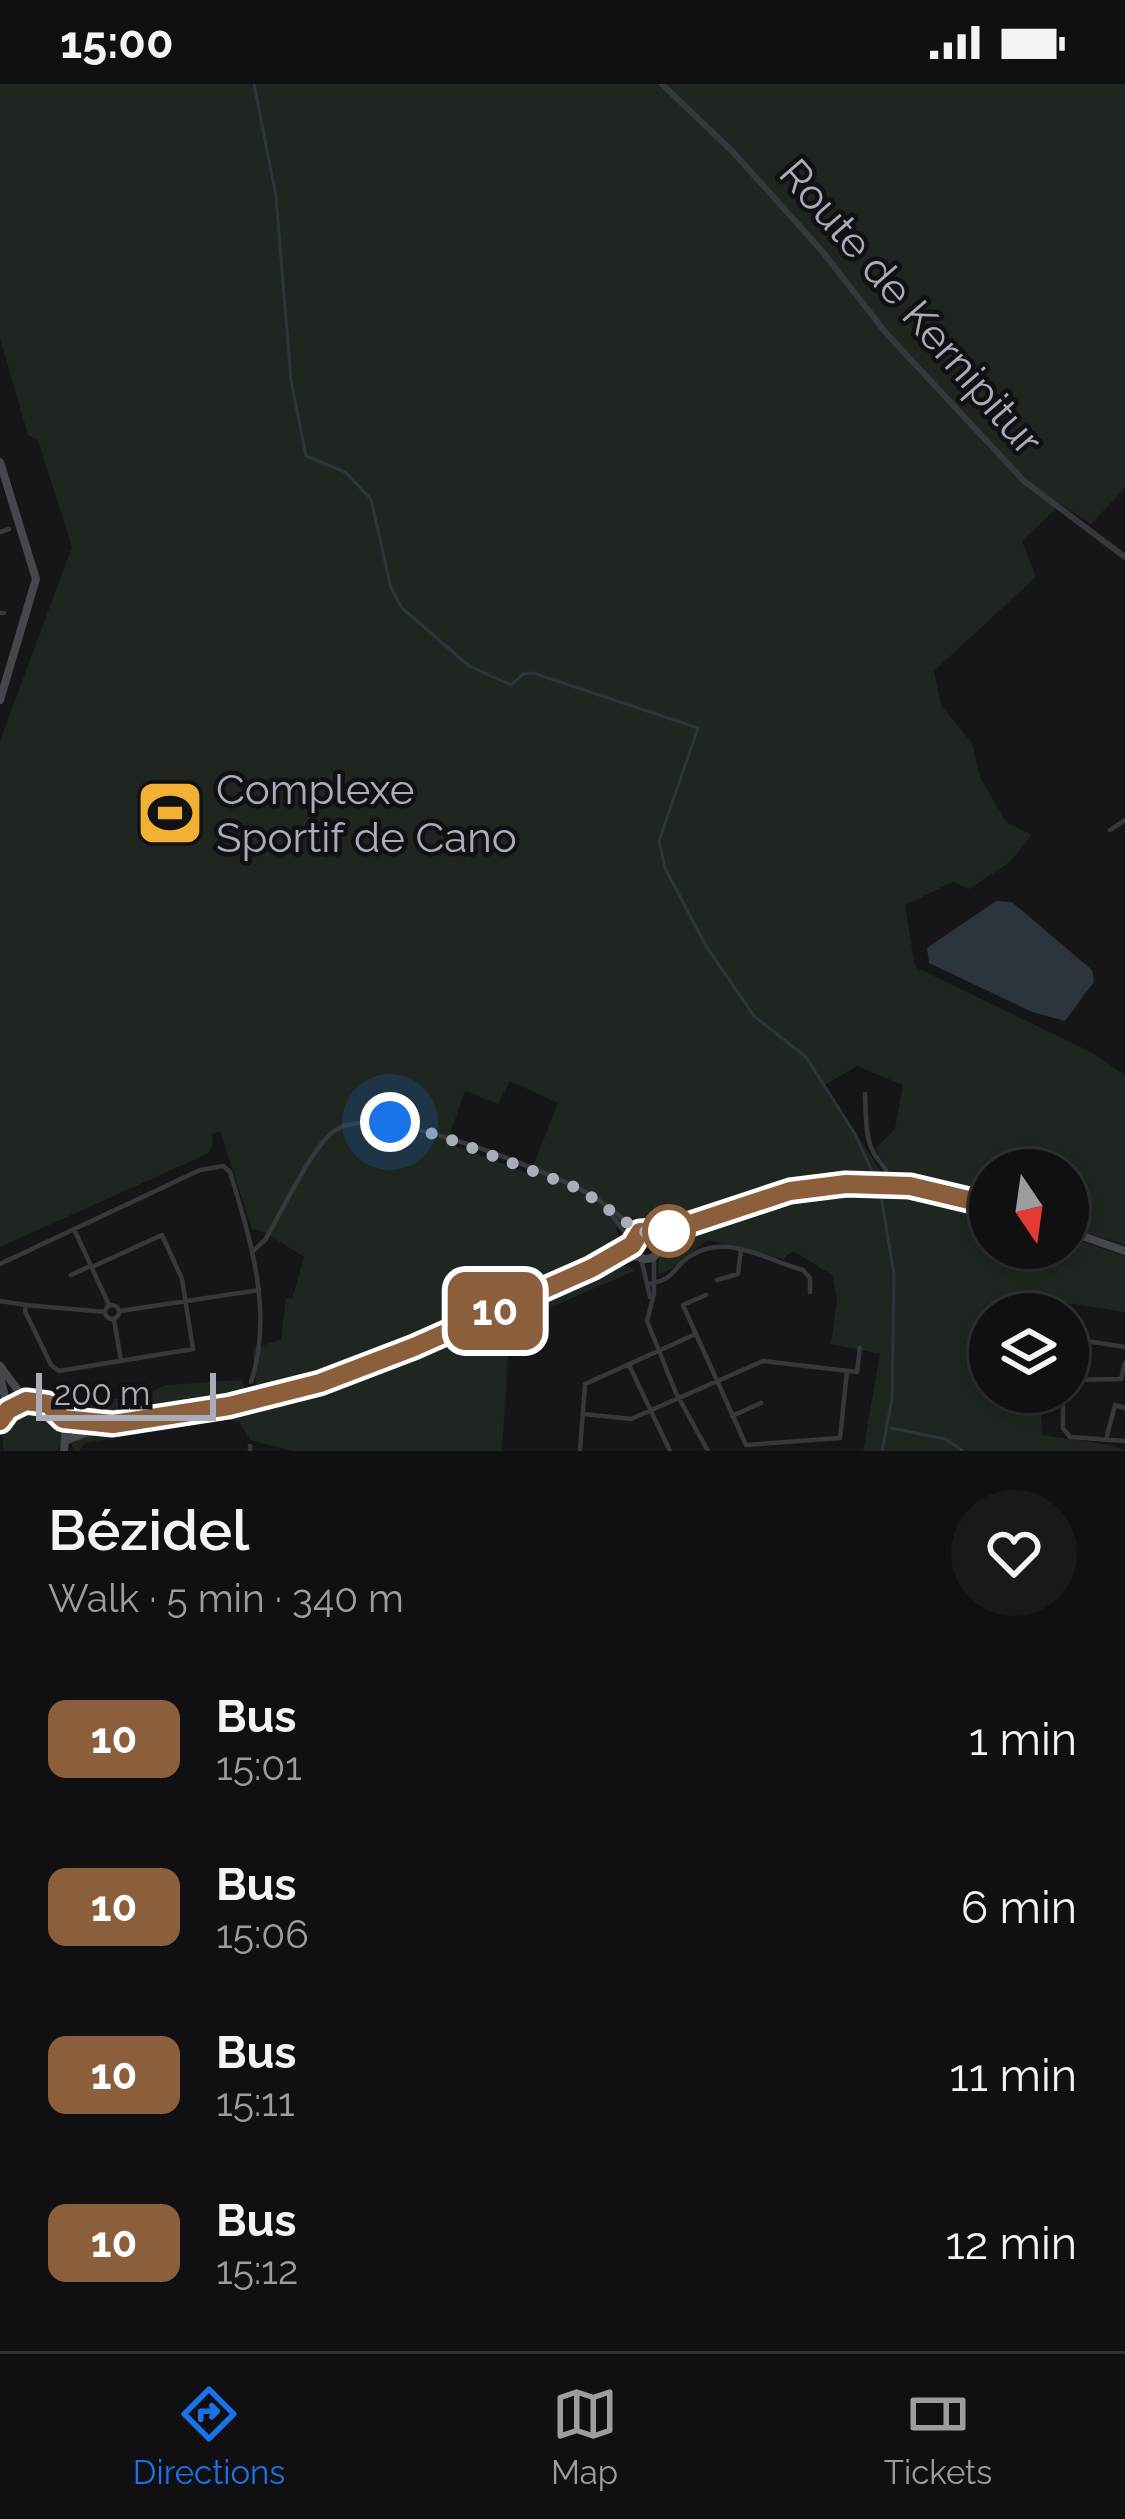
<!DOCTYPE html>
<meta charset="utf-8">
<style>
:root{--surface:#101012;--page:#19191b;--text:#f1f3f6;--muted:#9c9d9f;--line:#303032;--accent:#1a73e8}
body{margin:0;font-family:Raleway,sans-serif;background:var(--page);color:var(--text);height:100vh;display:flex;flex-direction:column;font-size:45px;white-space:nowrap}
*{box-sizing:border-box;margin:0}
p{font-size:39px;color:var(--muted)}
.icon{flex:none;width:66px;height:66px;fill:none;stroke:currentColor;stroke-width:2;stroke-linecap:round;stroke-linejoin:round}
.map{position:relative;height:1367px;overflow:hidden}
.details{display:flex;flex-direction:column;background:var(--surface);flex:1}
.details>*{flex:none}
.badge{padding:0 24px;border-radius:18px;font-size:42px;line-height:78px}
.needle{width:78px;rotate:167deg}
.controls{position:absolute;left:969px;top:1065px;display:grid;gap:24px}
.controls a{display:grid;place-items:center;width:120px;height:120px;border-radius:50%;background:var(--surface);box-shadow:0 3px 9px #0004,0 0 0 3px var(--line);font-size:60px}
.scale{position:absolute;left:36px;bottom:30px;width:180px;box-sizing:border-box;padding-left:12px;border:6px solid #a8adb8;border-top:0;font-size:33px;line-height:42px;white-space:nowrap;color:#a8adb8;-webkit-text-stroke:9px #111113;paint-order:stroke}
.you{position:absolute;width:60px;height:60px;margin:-30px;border:9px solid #fff;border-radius:50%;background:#1a73e8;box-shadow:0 0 0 18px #1a73e833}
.map>.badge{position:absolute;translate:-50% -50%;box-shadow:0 0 0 6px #fff}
.round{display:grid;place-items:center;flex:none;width:126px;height:126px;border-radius:63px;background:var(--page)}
.overview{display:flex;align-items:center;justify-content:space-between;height:204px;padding:0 48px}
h1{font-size:57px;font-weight:600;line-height:90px}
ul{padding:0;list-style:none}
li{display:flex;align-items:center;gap:36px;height:168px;padding:0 48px}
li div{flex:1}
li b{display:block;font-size:45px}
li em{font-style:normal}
li .badge{min-width:132px;font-weight:700;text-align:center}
.status{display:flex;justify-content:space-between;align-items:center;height:84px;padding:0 60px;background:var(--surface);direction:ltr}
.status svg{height:33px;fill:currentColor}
.dock{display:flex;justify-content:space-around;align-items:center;height:168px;border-top:3px solid var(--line);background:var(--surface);font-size:33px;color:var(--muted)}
.dock a{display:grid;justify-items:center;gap:6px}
.dock .active{color:var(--accent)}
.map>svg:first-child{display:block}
.green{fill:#1e261f;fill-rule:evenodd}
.water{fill:#2c353c}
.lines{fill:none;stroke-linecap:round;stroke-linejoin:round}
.stream{stroke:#2c353c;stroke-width:3}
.minor{stroke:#37383d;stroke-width:4.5}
.tertiary{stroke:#37383d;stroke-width:6}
.secondary{stroke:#45474d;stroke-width:8}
.line-casing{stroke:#fff;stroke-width:27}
.line{stroke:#8b5e3c;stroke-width:18}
.walk{stroke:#a8adb8;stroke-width:12;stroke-dasharray:0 21.6}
.stop-dot{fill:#fff;stroke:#8b5e3c;stroke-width:6}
.labels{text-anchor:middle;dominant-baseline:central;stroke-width:9;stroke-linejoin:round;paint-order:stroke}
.street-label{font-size:42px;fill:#a8adb8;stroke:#111113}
.poi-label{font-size:42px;fill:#a8adb8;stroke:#111113;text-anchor:start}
</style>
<div class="status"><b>15:00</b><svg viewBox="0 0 49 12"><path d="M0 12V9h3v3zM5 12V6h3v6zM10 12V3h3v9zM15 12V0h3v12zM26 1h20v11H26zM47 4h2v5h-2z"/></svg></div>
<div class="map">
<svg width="1125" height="1367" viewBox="0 0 1125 1367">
<rect width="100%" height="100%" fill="#161618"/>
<path class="green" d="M 0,0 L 1125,0 L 1125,404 L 1091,440 L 1061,420 L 1022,457 L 1036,493 L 934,587 L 941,621 L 972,659 L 980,693 L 1006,738 L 1032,751 L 1010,778 L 969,805 L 953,798 L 905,821 L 915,883 L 1093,969 L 1125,991 L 1125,1161 L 1068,1143 L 1068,1086 L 990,1086 L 990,1118 L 918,1095 L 894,1094 L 875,1065 L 895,1045 L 903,1001 L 857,982 L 825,1001 L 885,1094 L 812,1095 L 737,1113 L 668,1136 L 629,1133 L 616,1144 L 620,1156 C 603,1185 523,1209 491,1222 C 438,1245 387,1271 331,1290 C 292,1303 114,1344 80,1331 C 73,1328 71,1325 67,1319 L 141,1313 L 166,1301 L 242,1296 L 245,1305 L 256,1303 L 253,1265 L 281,1255 L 286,1214 L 292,1215 L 304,1173 L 266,1149 L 252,1145 L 220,1047 L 212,1050 L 213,1062 L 207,1070 L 0,1163 L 0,657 L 72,463 L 38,356 L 28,351 L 0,254 ZM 510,997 L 558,1019 L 530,1090 L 447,1059 L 465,1007 L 498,1020 Z
M 845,1104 L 917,1108 L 990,1126 L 990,1164 L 1068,1164 L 1068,1153 L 1125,1172 L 1125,1228 L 1047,1216 L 1044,1230 L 990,1230 L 990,1308 L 1040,1308 L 1042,1351 L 1112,1361 L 1125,1367 L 863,1367 L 880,1270 L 831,1260 L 837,1214 L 832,1191 L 793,1167 L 783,1175 L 709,1156 C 694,1165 673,1188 658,1190 C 658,1180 658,1171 665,1163 C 696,1129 800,1108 845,1104 Z
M 609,1181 L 630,1182 L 634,1187 L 510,1241 L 502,1367 L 292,1367 L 250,1356 L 240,1339 L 228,1335 L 85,1359 L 79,1367 L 73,1367 L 72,1360 L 85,1351 C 142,1343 200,1336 257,1321 C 379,1290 494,1232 609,1181 Z
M 20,1321 C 50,1320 70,1336 58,1367 L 4,1367 C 0,1345 4,1335 20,1321 Z"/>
<path class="water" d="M 996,817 L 1012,818 L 1092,886 L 1094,898 L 1065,937 L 1032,928 L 929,879 L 927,864 Z"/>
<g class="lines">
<path class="stream" d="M 254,0 L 276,112 L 291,296 L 306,372 L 345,388 L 371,415 L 391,504 L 402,524 L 469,582 L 511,601 L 523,590 L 533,589 L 698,644 L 659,757 L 665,784 L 706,862 L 754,932 L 806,973 L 855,1050 L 874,1092
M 881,1111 L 894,1191 L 892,1315 L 882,1367
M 891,1344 L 945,1355 L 963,1367"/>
<path class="minor" d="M 0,448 L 9,445
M 0,529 L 4,529
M 1110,746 L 1125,736
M 865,1010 C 866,1027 865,1048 871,1063 C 877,1080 889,1081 889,1100
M 610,1129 L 632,1158
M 74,1145 L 109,1221
M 253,1167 L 265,1156 C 281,1129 312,1063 334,1047 C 375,1016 534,1083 580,1105 C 601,1115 621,1134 640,1148
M 654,1172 L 654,1210 L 647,1237 L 676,1309 L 708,1367
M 641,1174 L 650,1213
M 0,1180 L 200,1086 L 223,1082 L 230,1088 C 250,1154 274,1229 251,1298
M 92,1183 L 162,1151 L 182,1195 L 193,1265 L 59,1287 L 51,1281 L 25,1227 L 26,1221 L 105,1228
M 71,1191 L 91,1182
M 717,1196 L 738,1190 L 741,1165
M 649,1200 C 678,1195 672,1181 694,1170 C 729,1150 769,1177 803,1186 L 810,1194 L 810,1208
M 0,1217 L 26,1221
M105 1228a7 7 0 1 1 14 0a7 7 0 1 1-14 0Z
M 120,1227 L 259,1206
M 114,1236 L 121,1276
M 696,1250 L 683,1221 L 706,1211
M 1068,1254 L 1125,1263
M 629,1281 L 670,1367
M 1068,1296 L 1121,1295 L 1125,1279
M 1063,1308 L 1063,1344 L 1070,1353 L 1125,1357
M 584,1330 L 631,1335 L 763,1277 L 857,1288 L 860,1264
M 732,1332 L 761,1319
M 1107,1352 L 1115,1321 L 1125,1324
M 250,1362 L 250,1367
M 580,1367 L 585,1300 L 696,1250 L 746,1361 L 840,1354 L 847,1287"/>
<path class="tertiary" d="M 662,0 L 733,68 L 822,167 L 886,249 L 1024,397 L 1125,473"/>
<path class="secondary" d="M 0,378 L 36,495 L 0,616
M632 1161a14 14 0 1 1 28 0a14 14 0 1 1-28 0Z
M 1068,1147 L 1125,1167
M 654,1149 C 688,1146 719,1128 751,1117 C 829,1092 912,1095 990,1121
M 662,1162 L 689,1144
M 602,1179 L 632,1161
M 0,1282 L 26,1317
M 0,1292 L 8,1326
M 63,1335 L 105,1339
M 0,1337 C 19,1308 51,1313 66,1342 L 64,1367
M 67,1356 C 145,1325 237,1324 319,1299 C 428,1266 527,1203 637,1172"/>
</g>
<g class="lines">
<defs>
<path id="line" d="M 0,1337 L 8,1326 L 26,1317 L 48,1320 L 63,1335 L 113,1340 L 229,1322 L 320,1299 L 414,1263 L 592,1184 L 632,1161 L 640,1148 L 672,1146 L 790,1107 L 846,1100 L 910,1102 L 990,1121"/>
</defs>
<use href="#line" class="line-casing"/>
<use href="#line" class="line"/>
<path class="walk" d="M 390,1038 L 441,1052 L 580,1105 L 640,1148 L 669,1147"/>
</g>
<defs>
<symbol id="stadium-square" viewBox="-11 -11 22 22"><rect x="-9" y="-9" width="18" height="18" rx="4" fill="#f2b134" stroke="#111113"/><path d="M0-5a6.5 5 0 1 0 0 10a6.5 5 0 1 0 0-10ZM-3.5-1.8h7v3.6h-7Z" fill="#111"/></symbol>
</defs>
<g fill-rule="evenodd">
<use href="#stadium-square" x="132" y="691" width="76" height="76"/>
</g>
<circle class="stop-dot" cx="669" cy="1147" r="24"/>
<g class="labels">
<g class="street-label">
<text transform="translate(911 223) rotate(49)">Route de Kernipitur</text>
</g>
<g class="poi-label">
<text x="216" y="705">Complexe<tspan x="216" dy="48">Sportif de Cano</tspan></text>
</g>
</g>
</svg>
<div class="controls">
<a><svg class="needle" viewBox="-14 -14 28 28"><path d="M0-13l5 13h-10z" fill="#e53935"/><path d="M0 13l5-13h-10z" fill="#9c9d9f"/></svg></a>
<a><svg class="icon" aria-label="layers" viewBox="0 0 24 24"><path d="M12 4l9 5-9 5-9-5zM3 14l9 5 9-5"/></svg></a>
</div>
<div class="scale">200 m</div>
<div class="you" style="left:390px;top:1038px"></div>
<b class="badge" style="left:495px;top:1227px;background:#8b5e3c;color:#fff">10</b>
</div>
<section class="details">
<div class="overview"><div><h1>Bézidel</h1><p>Walk · 5 min · 340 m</p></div><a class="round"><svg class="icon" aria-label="heart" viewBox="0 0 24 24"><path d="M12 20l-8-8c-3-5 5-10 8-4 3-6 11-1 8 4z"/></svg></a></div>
<ul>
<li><span class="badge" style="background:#8b5e3c;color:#fff">10</span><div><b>Bus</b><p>15:01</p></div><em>1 min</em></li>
<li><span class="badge" style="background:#8b5e3c;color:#fff">10</span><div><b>Bus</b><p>15:06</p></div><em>6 min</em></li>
<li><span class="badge" style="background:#8b5e3c;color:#fff">10</span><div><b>Bus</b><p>15:11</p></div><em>11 min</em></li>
<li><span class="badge" style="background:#8b5e3c;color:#fff">10</span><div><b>Bus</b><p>15:12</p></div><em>12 min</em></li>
</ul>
</section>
<nav class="dock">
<a class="active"><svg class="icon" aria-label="directions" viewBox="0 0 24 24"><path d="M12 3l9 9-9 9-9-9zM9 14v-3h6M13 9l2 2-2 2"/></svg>Directions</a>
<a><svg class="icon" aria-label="map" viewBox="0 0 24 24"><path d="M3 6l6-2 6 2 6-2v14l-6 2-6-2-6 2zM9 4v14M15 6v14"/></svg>Map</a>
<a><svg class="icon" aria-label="tickets" viewBox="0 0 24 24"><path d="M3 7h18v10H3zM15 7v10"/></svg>Tickets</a>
</nav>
